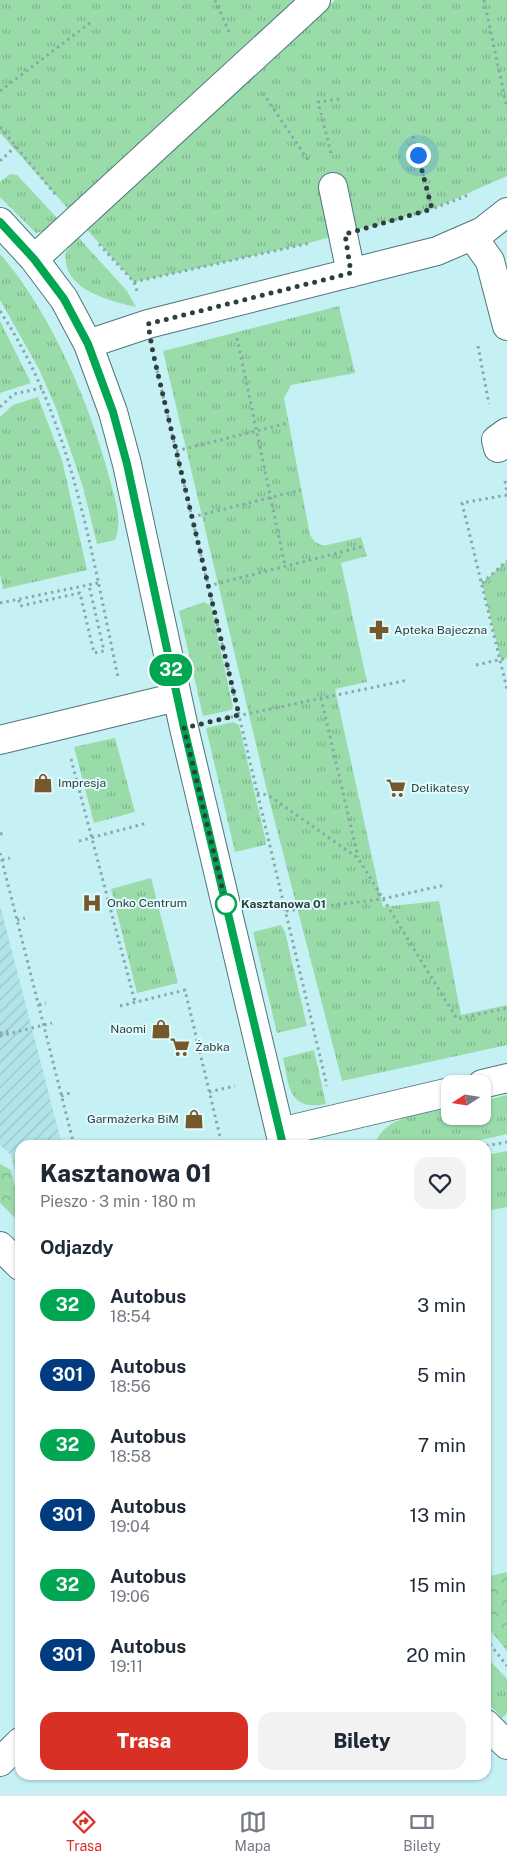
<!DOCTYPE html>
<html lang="pl">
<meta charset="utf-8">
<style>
:root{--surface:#fff;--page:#f2f2f3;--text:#1f2937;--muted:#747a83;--line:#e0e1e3;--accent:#d93025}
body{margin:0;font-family:"Public Sans",sans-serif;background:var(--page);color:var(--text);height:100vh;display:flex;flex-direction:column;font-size:19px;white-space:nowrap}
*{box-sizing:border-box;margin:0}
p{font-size:16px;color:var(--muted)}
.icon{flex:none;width:28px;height:28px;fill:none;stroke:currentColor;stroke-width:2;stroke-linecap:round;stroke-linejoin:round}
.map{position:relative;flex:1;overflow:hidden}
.side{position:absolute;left:15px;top:1140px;width:476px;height:640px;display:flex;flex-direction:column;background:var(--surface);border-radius:15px;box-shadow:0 1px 4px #0004}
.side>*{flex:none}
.badge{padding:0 10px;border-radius:16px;font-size:18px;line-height:32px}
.needle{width:32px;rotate:258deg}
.buttons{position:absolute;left:441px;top:1075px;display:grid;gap:10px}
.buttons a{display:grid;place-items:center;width:50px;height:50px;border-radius:10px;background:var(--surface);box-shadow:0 1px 4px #0004;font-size:25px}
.you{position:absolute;width:25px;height:25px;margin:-12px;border:4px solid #fff;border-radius:50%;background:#1a73e8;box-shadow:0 0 0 8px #1a73e833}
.map>.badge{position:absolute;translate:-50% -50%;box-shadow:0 0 0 2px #fff}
h2{padding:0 25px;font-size:19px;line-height:45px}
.round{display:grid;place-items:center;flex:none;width:52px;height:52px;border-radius:15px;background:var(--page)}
.overview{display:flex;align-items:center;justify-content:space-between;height:85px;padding:0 25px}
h1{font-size:24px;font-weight:800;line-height:38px}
.action{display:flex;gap:10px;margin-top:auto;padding:10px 25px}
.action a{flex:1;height:58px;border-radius:15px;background:var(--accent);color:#fff;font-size:20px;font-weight:800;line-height:58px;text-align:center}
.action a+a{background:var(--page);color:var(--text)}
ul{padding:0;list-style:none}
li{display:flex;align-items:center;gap:15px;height:70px;padding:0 25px}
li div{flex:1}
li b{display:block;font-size:19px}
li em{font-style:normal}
li .badge{min-width:55px;font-weight:700;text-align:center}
.tabs{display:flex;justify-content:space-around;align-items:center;height:70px;border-top:1px solid var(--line);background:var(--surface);font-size:14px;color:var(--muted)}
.tabs a{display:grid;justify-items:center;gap:2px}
.tabs .current{color:var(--accent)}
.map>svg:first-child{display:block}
.industrial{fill:url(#industrial-furrows)}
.grass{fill:url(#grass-tufts)}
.forest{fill:url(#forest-crowns)}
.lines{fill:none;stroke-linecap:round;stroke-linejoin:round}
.minor-casing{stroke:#4e7679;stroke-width:30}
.path{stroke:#88a8ab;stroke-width:3;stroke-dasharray:2.5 4;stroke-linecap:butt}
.minor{stroke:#fff;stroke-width:28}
.line-casing{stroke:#fff;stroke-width:11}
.line{stroke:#00a651;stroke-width:8}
.walk{stroke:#2e3f40;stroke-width:5;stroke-dasharray:0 9}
.stop-dot{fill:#fff;stroke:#00a651;stroke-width:2.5}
.labels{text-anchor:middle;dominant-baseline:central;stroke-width:4;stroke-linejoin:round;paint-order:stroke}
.poi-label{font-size:12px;fill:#2e3f40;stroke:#e1fbfd;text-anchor:start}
.stop-label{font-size:12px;font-weight:bold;fill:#2e3f40;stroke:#e1fbfd;text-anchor:start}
</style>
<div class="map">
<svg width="507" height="1795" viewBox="0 0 507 1795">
<defs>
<pattern id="industrial-furrows" width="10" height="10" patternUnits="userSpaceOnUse" patternTransform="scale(1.25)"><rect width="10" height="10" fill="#b1e4e8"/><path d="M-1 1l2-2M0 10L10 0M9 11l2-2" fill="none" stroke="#99c5c8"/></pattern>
<pattern id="grass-tufts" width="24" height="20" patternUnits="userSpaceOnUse" patternTransform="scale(1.25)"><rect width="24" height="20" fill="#9adbaa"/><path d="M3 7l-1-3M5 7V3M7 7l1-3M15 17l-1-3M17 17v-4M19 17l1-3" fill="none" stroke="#7eb38c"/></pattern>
<pattern id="forest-crowns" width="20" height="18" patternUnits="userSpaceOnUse" patternTransform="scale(1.25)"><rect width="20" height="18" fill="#9adbaa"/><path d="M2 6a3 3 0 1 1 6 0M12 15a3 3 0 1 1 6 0" fill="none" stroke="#7eb38c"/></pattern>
</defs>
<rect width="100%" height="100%" fill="#c6f1f4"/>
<path class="industrial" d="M 0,905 L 62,1145 L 20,1145 L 20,1194 L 11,1155 L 0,1145 Z"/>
<path class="grass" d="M 0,0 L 300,0 L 305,28 L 335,0 L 507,0 L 507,176 L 432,209 L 305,244 L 134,282 L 0,133 Z
M 10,174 L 17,175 L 59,220 L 51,229 L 36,233 L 0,197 L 0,182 Z
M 78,237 L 127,291 L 136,307 C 109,301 60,289 66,252 Z
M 0,254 C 51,312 91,406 110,480 C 115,500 123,520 115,540 L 97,544 L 83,487 L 56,408 L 39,369 L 0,300 Z
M 339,306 L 355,373 L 291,385 L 284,398 L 310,535 L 315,542 L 323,546 L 361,537 L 367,556 L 341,563 L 367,682 L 335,689 L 383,907 L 439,901 L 461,1015 L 507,1005 L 507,1045 L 342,1081 L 268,795 L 163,351 Z
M 0,321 L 31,383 L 0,393 Z
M 38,397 L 62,460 L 87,570 L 3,589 L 0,574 L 0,417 L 13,405 Z
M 507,561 L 507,658 L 501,660 L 482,583 Z
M 204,602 L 211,606 L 233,707 L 231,710 L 203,716 L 179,611 Z
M 233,722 L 239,725 L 266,842 L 265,845 L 235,852 L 206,728 Z
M 115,738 L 135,812 L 94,823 L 74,747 Z
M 151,878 L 178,983 L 137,993 L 111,889 Z
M 281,925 L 285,932 L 307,1026 L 277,1033 L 253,932 Z
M 314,1050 L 326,1104 C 289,1111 289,1087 283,1058 Z
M 507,1095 L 507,1134 L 459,1145 L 375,1145 C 383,1115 425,1114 450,1108 L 450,1116 L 482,1116 L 483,1101 Z
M 507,1151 L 507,1207 L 486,1211 L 486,1155 Z
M 486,1657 L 507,1679 L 507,1713 L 502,1718 L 486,1701 Z"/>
<path class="forest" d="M 0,1164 L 11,1170 L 17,1197 L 20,1200 L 20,1223 L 0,1203 Z
M 507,1572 L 507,1651 L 486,1625 L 486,1577 Z"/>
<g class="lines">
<defs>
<path id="minor" d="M 333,187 L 351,273
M 0,222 L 34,259 L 64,299 L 88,344 L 113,412 L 127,464 L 184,728 L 283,1145
M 472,236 L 490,261 L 507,326
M 34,259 L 316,0
M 88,344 L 148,324 L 437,251 L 483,231 L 507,212
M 498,448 L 496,440 L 507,432
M 0,740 L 177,697
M 482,1084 L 507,1078
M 280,1132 L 450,1092
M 0,1246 L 20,1266
M 486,1724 L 507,1745
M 0,1762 L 20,1742"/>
</defs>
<use href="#minor" class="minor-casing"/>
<path class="path" d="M 215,0 L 230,34
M 484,0 L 507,108
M 0,91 L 91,22
M 263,93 L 310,163
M 0,127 L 55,194
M 413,136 L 432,209 L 471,194
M 331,153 L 318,102 L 340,99
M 0,161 L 17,145
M 376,225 L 432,209
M 99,244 L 134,282 L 137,291
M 134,282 L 310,243
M 0,311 C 72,420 91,551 118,677
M 237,338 L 285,566
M 478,346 L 489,404
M 154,358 L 327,1086
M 0,407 L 14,394 L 42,388
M 176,451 L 288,423
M 505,481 L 507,493
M 507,495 L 462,503 L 507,689
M 192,517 L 301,490
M 482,583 L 507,561
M 208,586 L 365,546
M 19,600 L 20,606 L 80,593 L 94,653 L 104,651 L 89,585
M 0,603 L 98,583
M 476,665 L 507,658
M 321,698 L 358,857
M 218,720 L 408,680
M 71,759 L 135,1002
M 257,793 L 268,795 L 358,858 L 457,1019 L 507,1008
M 0,834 L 4,833
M 79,841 L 147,823
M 0,853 L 74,1145
M 2,860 L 10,858
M 286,911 L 382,899 L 445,885
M 17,920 L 25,918
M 39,1005 L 46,1003
M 120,1006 L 185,990 L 222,1145
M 0,1033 L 8,1031
M 0,1036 L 52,1023
M 209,1092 L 235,1086
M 61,1096 L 70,1093
M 486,1146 L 507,1142
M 486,1639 L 507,1666"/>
<use href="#minor" class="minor"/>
</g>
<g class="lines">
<defs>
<path id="line" d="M 0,222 L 34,259 L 64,299 L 88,344 L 113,412 L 127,464 L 184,728 L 283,1145"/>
</defs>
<use href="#line" class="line-casing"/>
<use href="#line" class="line"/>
<path class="walk" d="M 226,904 L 227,908 L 184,728 L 239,715 L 153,353 L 148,324 L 351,273 L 345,234 L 432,209 L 418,155"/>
</g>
<defs>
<symbol id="pharmacy-bare" viewBox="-9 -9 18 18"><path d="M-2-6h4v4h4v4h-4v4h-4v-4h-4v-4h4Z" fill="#75582c" stroke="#e1fbfd" stroke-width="2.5" paint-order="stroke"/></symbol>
<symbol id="shop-bare" viewBox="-9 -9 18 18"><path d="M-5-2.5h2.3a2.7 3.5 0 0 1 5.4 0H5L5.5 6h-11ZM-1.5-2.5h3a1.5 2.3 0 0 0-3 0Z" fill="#75582c" stroke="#e1fbfd" stroke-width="2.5" paint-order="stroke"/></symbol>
<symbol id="supermarket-bare" viewBox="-9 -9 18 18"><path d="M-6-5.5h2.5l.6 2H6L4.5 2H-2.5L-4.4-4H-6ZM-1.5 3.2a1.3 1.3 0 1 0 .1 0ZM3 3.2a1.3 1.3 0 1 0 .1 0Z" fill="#75582c" stroke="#e1fbfd" stroke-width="2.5" paint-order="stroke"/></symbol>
<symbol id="hospital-bare" viewBox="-9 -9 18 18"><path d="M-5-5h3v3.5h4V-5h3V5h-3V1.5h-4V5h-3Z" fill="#75582c" stroke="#e1fbfd" stroke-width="2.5" paint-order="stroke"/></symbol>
</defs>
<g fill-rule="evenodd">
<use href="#pharmacy-bare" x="365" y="616" width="28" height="28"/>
<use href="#shop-bare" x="29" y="769" width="28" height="28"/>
<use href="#supermarket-bare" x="382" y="774" width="28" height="28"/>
<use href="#hospital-bare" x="78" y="889" width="28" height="28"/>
<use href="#shop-bare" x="147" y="1015" width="28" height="28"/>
<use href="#supermarket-bare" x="166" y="1033" width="28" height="28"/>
<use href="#shop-bare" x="180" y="1105" width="28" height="28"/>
</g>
<circle class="stop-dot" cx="226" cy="904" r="10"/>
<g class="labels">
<g class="poi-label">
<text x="394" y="630">Apteka Bajeczna</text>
<text x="58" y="783">Impresja</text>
<text x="411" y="788">Delikatesy</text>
<text x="107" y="903">Onko Centrum</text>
<text x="146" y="1029" text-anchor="end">Naomi</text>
<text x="195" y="1047">Żabka</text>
<text x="179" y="1119" text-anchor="end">Garmażerka BiM</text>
</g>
<g class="stop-label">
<text x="241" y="904">Kasztanowa 01</text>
</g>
</g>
</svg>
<div class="buttons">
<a><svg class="needle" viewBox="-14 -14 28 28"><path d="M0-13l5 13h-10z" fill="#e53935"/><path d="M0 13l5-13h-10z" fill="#747a83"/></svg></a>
</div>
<div class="you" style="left:418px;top:155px"></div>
<b class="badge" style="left:171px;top:670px;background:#00a651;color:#fff">32</b>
<section class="side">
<div class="overview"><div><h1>Kasztanowa 01</h1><p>Pieszo · 3 min · 180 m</p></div><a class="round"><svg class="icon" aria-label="heart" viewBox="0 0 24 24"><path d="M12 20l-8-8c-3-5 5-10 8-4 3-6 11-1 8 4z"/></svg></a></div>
<h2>Odjazdy</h2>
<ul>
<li><span class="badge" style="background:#00a651;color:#fff">32</span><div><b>Autobus</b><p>18:54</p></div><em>3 min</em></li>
<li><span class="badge" style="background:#003b80;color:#fff">301</span><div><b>Autobus</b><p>18:56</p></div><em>5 min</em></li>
<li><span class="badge" style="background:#00a651;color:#fff">32</span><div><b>Autobus</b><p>18:58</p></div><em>7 min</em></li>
<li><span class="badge" style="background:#003b80;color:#fff">301</span><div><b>Autobus</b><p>19:04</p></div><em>13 min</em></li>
<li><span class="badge" style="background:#00a651;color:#fff">32</span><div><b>Autobus</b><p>19:06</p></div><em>15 min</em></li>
<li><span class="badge" style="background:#003b80;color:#fff">301</span><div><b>Autobus</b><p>19:11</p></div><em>20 min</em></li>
</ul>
<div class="action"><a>Trasa</a><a>Bilety</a></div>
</section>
</div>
<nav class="tabs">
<a class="current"><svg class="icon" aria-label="directions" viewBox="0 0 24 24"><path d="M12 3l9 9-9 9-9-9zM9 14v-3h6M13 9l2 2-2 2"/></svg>Trasa</a>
<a><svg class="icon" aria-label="map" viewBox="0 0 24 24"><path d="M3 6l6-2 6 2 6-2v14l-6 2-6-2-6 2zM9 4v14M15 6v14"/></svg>Mapa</a>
<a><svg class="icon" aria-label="tickets" viewBox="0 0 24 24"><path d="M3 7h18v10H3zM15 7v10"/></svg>Bilety</a>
</nav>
